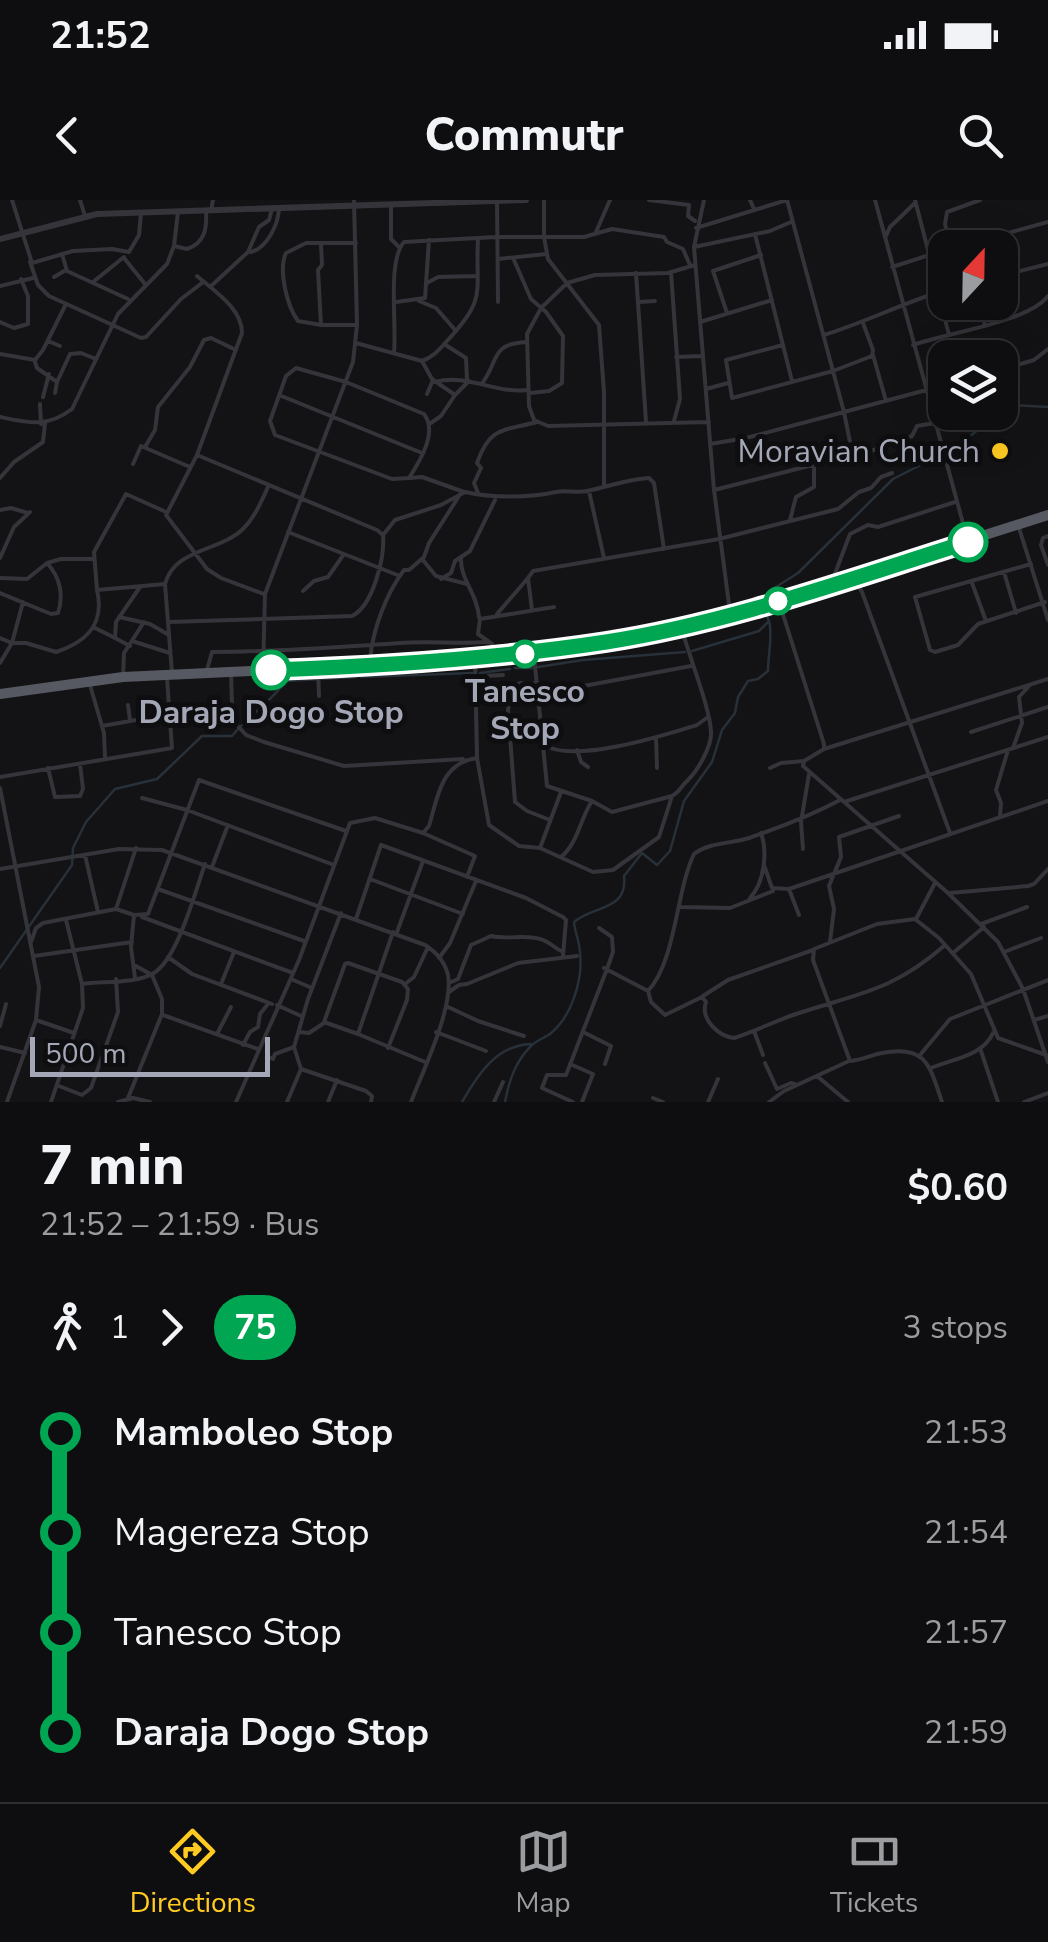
<!DOCTYPE html>
<meta charset="utf-8">
<style>
:root{--surface:#0e0e10;--page:#171719;--text:#f1f3f6;--muted:#9b9c9f;--line:#2e2e30;--accent:#ffca21}
body{margin:0;font-family:"Nunito Sans",sans-serif;background:var(--page);color:var(--text);height:100vh;display:flex;flex-direction:column;font-size:38px;white-space:nowrap}
*{box-sizing:border-box;margin:0}
p{font-size:32px;color:var(--muted)}
.icon{flex:none;width:55px;height:55px;fill:none;stroke:currentColor;stroke-width:2;stroke-linecap:round;stroke-linejoin:round}
.map{position:relative;height:902px;overflow:hidden}
.details{display:flex;flex-direction:column;background:var(--surface);flex:1}
.details>*{flex:none}
.badge{padding:0 20px;border-radius:32px;font-size:35px;line-height:65px}
.needle{width:65px;rotate:22deg}
.controls{position:absolute;left:928px;top:30px;display:grid;gap:20px}
.controls a{display:grid;place-items:center;width:90px;height:90px;border-radius:20px;background:var(--surface);box-shadow:0 10px 40px #0002,0 0 0 2px var(--line);font-size:50px}
.scale{position:absolute;left:30px;bottom:25px;width:240px;box-sizing:border-box;padding-left:10px;border:5px solid #a3a7b6;border-top:0;font-size:28px;line-height:35px;white-space:nowrap;color:#a3a7b6;-webkit-text-stroke:8px #0e0e10;paint-order:stroke}
.map>.badge{position:absolute;translate:-50% -50%;box-shadow:0 0 0 5px #fff}
.legs{display:flex;align-items:center;gap:15px;height:110px;padding:0 40px;font-size:32px}
.legs p{margin-inline-start:auto}
.head{display:flex;align-items:center;justify-content:space-between;height:170px;padding:0 40px}
h1{font-size:55px;font-weight:800;line-height:75px}
ul{padding:0 40px;list-style:none}
li{display:flex;align-items:center;gap:35px;height:100px;font-size:38px}
li i{display:grid;place-items:center;width:15px;height:100%;margin:0 12px;background:currentColor}
li i::after{content:'';width:25px;height:25px;margin:-12px;border:8px solid;border-radius:50%;background:var(--surface)}
li p{margin-inline-start:auto}
li:first-child i{background:linear-gradient(#0000 50%,currentColor 0)}
li:last-child i{background:linear-gradient(currentColor 50%,#0000 0)}
.status{display:flex;justify-content:space-between;align-items:center;height:70px;padding:0 50px;background:var(--surface);direction:ltr}
.status svg{height:28px;fill:currentColor}
header{display:flex;justify-content:space-between;align-items:center;height:130px;padding:0 40px;background:var(--surface);font-size:45px;font-weight:800}
.dock{display:flex;justify-content:space-around;align-items:center;height:140px;border-top:2px solid var(--line);background:var(--surface);font-size:28px;color:var(--muted)}
.dock a{display:grid;justify-items:center;gap:5px}
.dock .selected{color:var(--accent)}
.map>svg:first-child{display:block}
.lines{fill:none;stroke-linecap:round;stroke-linejoin:round}
.stream{stroke:#283039;stroke-width:2.5}
.minor{stroke:#34343a;stroke-width:4}
.tertiary{stroke:#34343a;stroke-width:6}
.trunk{stroke:#575962;stroke-width:10}
.line-1-casing{stroke:#fff;stroke-width:22}
.line-1{stroke:#00a651;stroke-width:15}
.poi-dot{fill:#ffca21;stroke:#0e0e10;stroke-width:4}
.stop-1-dot{fill:#fff;stroke:#00a651;stroke-width:5}
.labels{text-anchor:middle;dominant-baseline:central;stroke-width:10;stroke-linejoin:round;paint-order:stroke}
.poi-label{font-size:32px;fill:#a3a7b6;stroke:#0e0e10;text-anchor:end}
.stop-label{font-size:32px;font-weight:bold;fill:#a3a7b6;stroke:#0e0e10}
</style>
<div class="status"><b>21:52</b><svg viewBox="0 0 49 12"><path d="M0 12V9h3v3zM5 12V6h3v6zM10 12V3h3v9zM15 12V0h3v12zM26 1h20v11H26zM47 4h2v5h-2z"/></svg></div>
<header><svg class="icon" aria-label="back" viewBox="0 0 24 24"><path d="M15 5l-7 7 7 7"/></svg>Commutr<svg class="icon" aria-label="search" viewBox="0 0 24 24"><circle cx="10" cy="10" r="6"/><path d="M15 15l6 6"/></svg></header>
<div class="map">
<svg width="1048" height="902" viewBox="0 0 1048 902">
<rect width="100%" height="100%" fill="#131315"/>
<g class="lines">
<path class="stream" d="M 761,401 L 768,392 L 798,373 L 893,279 L 956,247 L 1010,205 L 1048,207
M 692,451 L 759,431 L 769,421 L 765,411
M 538,467 L 583,460 L 685,452
M 515,468 L 533,468
M 480,473 L 510,469
M 361,477 L 473,473
M 0,768 L 72,665 L 73,648 L 86,622 L 115,589 L 157,579 L 202,536 L 232,536 C 249,515 270,503 286,481 L 356,477
M 462,902 C 478,874 497,845 531,844
M 505,902 C 509,881 515,862 531,846 C 537,840 545,838 551,833 C 572,816 583,779 580,753 C 580,743 575,733 574,722 C 594,705 628,711 624,676 L 642,653 L 657,665 L 670,651 L 684,601 L 712,562 L 722,530 L 735,513 L 738,497 L 748,481 L 758,479 L 768,471 C 768,455 773,436 769,421"/>
<path class="minor" d="M 12,0 L 32,63 L 73,51 L 112,49 L 129,52 L 139,35 L 141,13
M 80,0 L 85,16
M 544,0 L 544,37 L 548,59 L 599,125 L 604,192 L 604,285
M 649,0 L 689,5 L 688,16 L 695,21
M 704,0 L 694,47 L 714,290 L 730,412
M 750,0 L 754,9
M 875,0 L 967,338
M 915,0 L 929,54
M 497,1 L 498,102
M 391,5 L 391,39 L 399,47
M 211,11 L 213,0
M 696,28 L 787,0
M 596,32 L 610,0
M 755,34 L 792,181
M 886,36 L 890,27 L 915,3
M 356,43 L 306,43 L 286,53 C 278,70 287,106 298,121 L 321,125 L 357,125
M 321,44 L 322,65 L 318,70 L 321,125
M 174,46 L 187,49 C 205,43 207,28 206,12
M 694,47 L 770,31 L 791,22
M 951,48 L 945,24 L 947,12 L 980,0
M 953,48 L 1048,22
M 251,52 C 267,48 278,25 279,9
M 62,54 L 67,71 L 128,99
M 124,58 L 145,84
M 498,59 L 546,54
M 514,60 L 531,99 L 546,112 L 563,136 L 562,183 L 549,191 L 530,193
M 30,62 L 38,85 L 49,96 L 141,138 L 146,137 L 181,99 L 202,83
M 695,65 L 668,73 L 595,75 L 567,83 L 541,108 L 527,134 L 529,206 L 534,220 L 548,226 L 709,222
M 892,67 L 945,50
M 671,72 L 680,199 L 674,221
M 636,73 L 646,222
M 197,76 C 214,91 242,108 242,133 L 197,255 L 166,315 L 207,369 L 221,378 L 264,394
M 1000,76 L 1048,64
M 54,77 L 66,70
M 93,82 L 124,57
M 427,83 L 438,77 L 476,76
M 0,86 L 33,78
M 210,87 L 248,52 L 259,27 L 269,20 L 272,9
M 938,92 L 949,135
M 419,101 L 436,108 L 456,131
M 396,102 L 425,98 L 429,40
M 639,102 L 655,101
M 978,102 L 985,125
M 727,113 L 713,71 L 761,55
M 0,122 L 14,128 L 28,124 L 28,96 L 21,79
M 700,122 L 772,100
M 824,135 C 866,122 903,103 945,90
M 48,141 L 60,146
M 356,143 L 422,161 C 433,157 439,150 447,141 C 488,97 475,94 478,38
M 444,144 L 466,158 L 467,180
M 783,145 L 726,160 L 732,198 L 833,171 L 872,156 L 873,150 L 863,123
M 913,145 C 946,133 1029,122 1048,96
M 394,153 C 397,125 387,61 404,42 L 496,37 L 584,37 L 612,29 L 664,37 L 667,42 L 683,49 L 690,65
M 0,154 L 35,160 L 43,150 L 65,106
M 873,155 L 886,201
M 676,157 L 703,156
M 422,161 L 432,179 L 455,195 L 441,216 L 431,223
M 35,162 L 37,168 L 57,182
M 296,168 L 346,182 L 424,214 C 438,232 420,261 409,278 L 392,279 L 275,235 L 270,221 L 286,176 Z
M 1000,170 L 1034,160 L 1048,149
M 435,182 C 467,173 495,194 527,190
M 483,182 C 499,161 490,144 526,142
M 706,189 L 728,183
M 55,193 L 57,182 L 70,154 L 81,153 L 96,159
M 427,194 L 433,180
M 279,195 L 422,253
M 455,195 L 469,181
M 43,197 L 49,174
M 40,204 L 41,224
M 0,217 C 29,223 47,228 72,209 L 118,114 L 167,64 L 174,46 L 178,12
M 710,244 L 746,238 L 844,212 L 787,0
M 145,247 L 155,230 L 158,207 L 190,167 L 204,140 L 211,138 L 236,150
M 850,254 L 871,251 L 912,236 L 917,226 L 935,223
M 133,264 L 141,246 L 190,267
M 0,278 L 14,262 L 43,242 L 45,223
M 409,278 L 422,277 L 464,292
M 714,290 L 848,256 L 851,247 L 844,212 L 945,185
M 589,291 L 604,358
M 478,293 L 474,283 L 481,268 L 477,263 C 490,226 504,231 537,222
M 0,310 L 11,308 L 28,313
M 164,311 L 126,294 L 94,352 L 97,390 L 165,384
M 790,320 L 796,297 L 814,287 L 814,264
M 1019,328 L 1048,420
M 288,332 L 400,376
M 383,335 L 395,320 L 441,305 L 465,292 C 491,298 529,298 556,292 C 565,290 577,293 587,291 C 608,287 627,279 649,278 L 654,283 L 664,349
M 1048,336 L 1043,338 L 1041,345 L 1048,365
M 0,358 L 14,327 L 30,312
M 461,358 C 460,380 477,392 479,417
M 422,359 L 436,376 L 467,384
M 1031,364 L 915,397 L 930,450 L 935,452 L 958,445 L 978,424 L 1045,402
M 1004,372 L 1016,413
M 0,378 L 27,379 L 47,363 L 61,359 L 93,359
M 441,379 L 451,373 L 455,361 L 470,351 L 495,300
M 833,379 L 850,334 L 868,325 L 878,327 L 955,302
M 855,380 L 862,392 L 950,633
M 972,383 L 986,421
M 303,391 L 314,381 L 328,377 L 344,354
M 0,393 L 51,414 L 58,413 C 64,395 60,377 47,363
M 780,405 L 824,544 L 824,549 L 804,561 L 803,566 L 948,693 L 998,742 L 1023,789 L 1048,862
M 532,410 L 528,378 L 533,371 L 719,339 L 838,309 L 859,292 L 871,288 L 881,277 L 892,273
M 497,414 L 528,378
M 119,417 L 150,424 L 169,435
M 169,422 L 352,416 C 373,406 385,357 383,335 L 377,330 L 197,255
M 93,427 L 115,438
M 0,438 L 12,443 L 23,402
M 132,441 L 170,453
M 130,446 L 115,438 L 116,422 L 140,387
M 494,452 L 492,444 L 478,434 L 480,419 L 554,407
M 534,456 L 547,586 L 592,601 L 612,612 L 672,596
M 475,458 L 477,558 L 489,625 L 519,646 L 540,648 L 593,672 L 613,670 L 659,637 L 672,596 C 680,592 681,586 688,580 C 698,570 712,546 711,532 C 710,507 688,454 681,426
M 370,461 C 372,431 386,394 404,370 L 409,370 L 424,357 L 429,343 L 461,293
M 0,463 L 12,443 L 26,443 L 56,452 C 87,442 105,424 97,390
M 318,468 L 319,496
M 207,470 L 212,452 C 275,452 337,447 400,443 C 429,441 458,444 487,442
M 263,470 L 265,394 L 353,162 L 357,125 L 354,0
M 231,472 L 232,506 L 237,525 L 246,535 L 264,542 L 344,566 L 463,559
M 172,473 L 165,384 C 175,348 219,352 243,329 C 255,317 261,302 268,287
M 123,477 L 124,453 L 144,422
M 476,481 L 484,476 L 503,475
M 537,482 L 530,485 L 520,483 L 511,489 L 508,510 L 515,602 L 527,611 L 550,620
M 90,485 L 104,533 L 105,558
M 538,490 L 573,488 L 691,466
M 128,505 L 130,520
M 102,526 L 170,514
M 971,532 L 1048,507
M 656,538 L 657,568
M 543,544 C 571,565 665,535 697,525 L 708,517
M 1013,548 L 1022,523 L 1019,497 L 1030,485
M 824,549 L 1048,479
M 577,550 L 581,562 L 588,567
M 48,568 L 55,597 L 80,596 L 83,589 L 80,564
M 770,568 L 781,563 L 804,561
M 0,577 L 172,548 L 167,478
M 0,588 L 39,787 L 36,820 L 7,902
M 142,598 L 187,610 L 334,665
M 844,602 L 1048,537
M 1000,616 L 1001,603 L 996,590 L 1008,550
M 423,633 L 475,656 L 467,677
M 540,648 L 561,592
M 803,649 L 801,622 L 809,574
M 85,655 L 98,712
M 561,657 C 578,643 580,619 592,601
M 764,665 L 772,688 L 789,689 L 1048,601
M 212,667 L 228,625
M 0,669 L 119,649 L 162,650 L 425,745 C 436,752 445,762 448,775 C 454,807 423,871 411,902
M 370,679 L 463,714
M 158,689 L 304,741
M 789,689 L 799,715
M 950,693 L 1028,686 L 1034,684 L 1048,669
M 750,698 C 764,683 768,653 761,633
M 681,707 L 730,708 L 773,691
M 116,709 L 136,648
M 134,715 L 131,747 L 135,778
M 142,717 L 293,773
M 356,719 L 381,645 L 526,698 L 563,717 L 566,720 L 563,756
M 916,719 L 935,683
M 981,724 L 1027,707
M 393,732 L 358,834 L 425,862
M 397,732 L 423,661
M 31,742 L 36,728 L 43,723 L 116,709 L 134,715 L 148,714 L 199,580 L 346,631
M 830,742 L 834,709 L 829,686 L 841,657 L 839,637 L 899,616
M 1004,752 L 1041,738
M 953,753 L 984,727
M 34,756 L 132,742
M 168,757 L 192,774 L 272,804
M 439,758 L 450,743 L 476,681
M 604,768 L 648,791 C 676,761 676,691 694,654 C 710,642 730,644 749,638 C 781,627 810,616 840,600
M 291,779 L 312,788
M 449,783 L 458,779 L 471,745 L 491,736 C 509,740 523,734 540,739 C 549,741 553,747 561,751
M 82,784 C 102,781 136,784 154,773 C 178,758 195,692 205,664
M 221,784 L 234,752
M 405,784 L 414,777 L 428,747
M 648,791 L 651,802 L 665,815 L 702,797 L 706,802 C 700,819 718,836 734,838 C 756,831 777,820 799,813 C 861,793 894,790 945,745
M 449,792 L 459,785 L 467,784 L 518,763 L 577,756
M 703,796 L 728,780 L 813,750
M 277,805 L 301,816
M 446,806 L 478,821 L 524,836
M 163,815 L 258,849
M 36,820 L 74,833
M 1034,820 L 1048,816
M 0,826 L 6,804
M 754,831 L 763,855
M 299,832 L 309,833 L 324,823
M 436,832 L 486,851
M 583,832 L 611,846 L 605,864
M 217,834 L 231,807
M 358,834 L 324,822 L 345,764 L 348,763 L 402,782 L 408,789 L 407,800 L 388,848
M 243,845 L 250,832 L 258,827 L 260,814 L 268,804
M 0,847 L 25,853
M 980,848 L 998,902
M 920,855 L 950,819 L 1048,780
M 269,857 L 273,859 L 275,854 L 294,847
M 765,863 L 777,889 L 791,883 L 797,885
M 570,864 L 593,874 L 582,902
M 931,868 C 952,859 983,856 993,833
M 301,869 L 294,847 L 308,799 L 341,713
M 817,876 L 848,902
M 59,886 L 82,895 L 91,888 L 118,812 L 116,779
M 128,898 L 162,814 L 162,799 L 152,775 L 136,766
M 653,898 L 663,902
M 51,902 L 83,808 L 82,784 L 66,720
M 118,902 L 133,898 L 150,902
M 236,902 L 299,760 L 350,623 L 375,618 L 423,633 L 429,626 C 438,596 441,563 477,558
M 287,902 L 301,869 L 366,891 L 372,896 L 371,902
M 328,902 L 337,880
M 494,902 L 503,882
M 573,902 L 542,888 L 547,875 L 566,875 L 607,769 L 613,752 L 612,737 L 599,728
M 708,902 L 718,879
M 769,902 L 784,891 L 849,861
M 942,902 C 930,867 927,844 882,853 C 871,855 862,860 850,861 L 813,760 L 814,749 L 877,724 L 915,719 L 939,738 L 971,774 L 998,838 L 1046,855
M 1024,902 L 1048,893"/>
<path class="tertiary" d="M 0,39 L 97,14 L 526,0"/>
<path class="trunk" d="M 0,494 L 123,477 L 419,463 L 513,455 L 607,441 L 778,401 L 1048,315"/>
</g>
<g class="lines">
<defs>
<path id="line-1" d="M 271,470 C 383,466 495,459 606,442 C 729,423 850,379 968,342"/>
</defs>
<use href="#line-1" class="line-1-casing"/>
<use href="#line-1" class="line-1"/>
</g>
<circle class="poi-dot" cx="1000" cy="251" r="10"/>
<g class="stop-1-dot">
<circle cx="968" cy="342" r="18"/>
<circle cx="778" cy="401" r="12"/>
<circle cx="525" cy="454" r="12"/>
<circle cx="271" cy="470" r="18"/>
</g>
<g class="labels">
<g class="poi-label">
<text x="980" y="251">Moravian Church</text>
</g>
<g class="stop-label">
<text x="525" y="491">Tanesco<tspan x="525" dy="37">Stop</tspan></text>
<text x="271" y="512">Daraja Dogo Stop</text>
</g>
</g>
</svg>
<div class="controls">
<a><svg class="needle" viewBox="-14 -14 28 28"><path d="M0-13l5 13h-10z" fill="#e53935"/><path d="M0 13l5-13h-10z" fill="#9b9c9f"/></svg></a>
<a><svg class="icon" aria-label="layers" viewBox="0 0 24 24"><path d="M12 4l9 5-9 5-9-5zM3 14l9 5 9-5"/></svg></a>
</div>
<div class="scale">500 m</div>
</div>
<section class="details">
<div class="head"><div><h1>7 min</h1><p>21:52 – 21:59 · Bus</p></div><b>$0.60</b></div>
<div class="legs"><svg class="icon" aria-label="walk" viewBox="0 0 24 24"><circle cx="13" cy="4" r="2"/><path d="M13 8l-2 6 4 7M11 14l-3 7M7 12l3-4h3l4 4"/></svg>1<svg class="icon" aria-label="forward" viewBox="0 0 24 24"><path d="M9 5l7 7-7 7"/></svg><b class="badge" style="background:#00a651;color:#fff">75</b><p>3 stops</p></div>
<ul>
<li><i style="color:#00a651"></i><b>Mamboleo Stop</b><p>21:53</p></li>
<li><i style="color:#00a651"></i><span>Magereza Stop</span><p>21:54</p></li>
<li><i style="color:#00a651"></i><span>Tanesco Stop</span><p>21:57</p></li>
<li><i style="color:#00a651"></i><b>Daraja Dogo Stop</b><p>21:59</p></li>
</ul>
</section>
<nav class="dock">
<a class="selected"><svg class="icon" aria-label="directions" viewBox="0 0 24 24"><path d="M12 3l9 9-9 9-9-9zM9 14v-3h6M13 9l2 2-2 2"/></svg>Directions</a>
<a><svg class="icon" aria-label="map" viewBox="0 0 24 24"><path d="M3 6l6-2 6 2 6-2v14l-6 2-6-2-6 2zM9 4v14M15 6v14"/></svg>Map</a>
<a><svg class="icon" aria-label="tickets" viewBox="0 0 24 24"><path d="M3 7h18v10H3zM15 7v10"/></svg>Tickets</a>
</nav>
